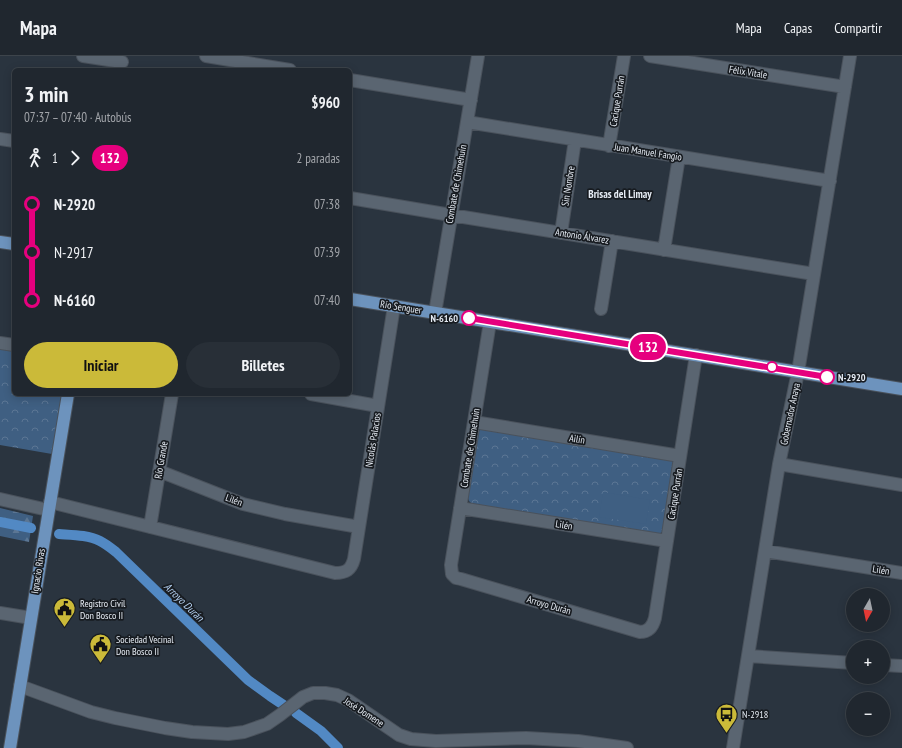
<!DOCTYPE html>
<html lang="es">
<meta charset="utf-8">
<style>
:root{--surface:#20272f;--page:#282f37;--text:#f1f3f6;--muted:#a2a5aa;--line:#3d444b;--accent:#cbba39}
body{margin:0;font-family:"PT Sans Narrow",sans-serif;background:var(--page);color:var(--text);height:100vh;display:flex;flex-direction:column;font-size:15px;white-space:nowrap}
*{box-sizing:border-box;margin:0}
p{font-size:13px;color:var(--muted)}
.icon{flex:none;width:22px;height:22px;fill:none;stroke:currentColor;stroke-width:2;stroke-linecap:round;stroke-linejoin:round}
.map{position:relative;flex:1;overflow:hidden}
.side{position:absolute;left:12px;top:12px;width:340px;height:328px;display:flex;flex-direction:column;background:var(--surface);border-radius:6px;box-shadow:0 2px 10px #0003,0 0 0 1px var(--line)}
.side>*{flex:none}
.badge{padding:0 8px;border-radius:13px;font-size:14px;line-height:26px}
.needle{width:26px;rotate:189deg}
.buttons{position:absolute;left:846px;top:532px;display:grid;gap:8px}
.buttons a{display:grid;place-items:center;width:44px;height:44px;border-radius:50%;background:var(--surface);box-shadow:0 2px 10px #0003,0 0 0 1px var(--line);font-size:20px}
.map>.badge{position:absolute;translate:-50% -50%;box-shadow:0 0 0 2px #fff}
.legs{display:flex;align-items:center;gap:6px;height:44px;padding:0 12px;font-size:13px}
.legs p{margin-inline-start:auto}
.head{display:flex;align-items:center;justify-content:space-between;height:68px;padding:0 12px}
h1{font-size:22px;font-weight:700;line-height:30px}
.action{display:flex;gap:8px;margin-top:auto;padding:8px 12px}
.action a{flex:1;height:46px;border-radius:24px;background:var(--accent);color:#111;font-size:16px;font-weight:700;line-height:46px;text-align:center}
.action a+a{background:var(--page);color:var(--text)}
ul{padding:0 12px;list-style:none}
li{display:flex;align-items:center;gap:14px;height:48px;font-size:15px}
li i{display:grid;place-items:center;width:6px;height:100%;margin:0 5px;background:currentColor}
li i::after{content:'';width:10px;height:10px;margin:-5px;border:3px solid;border-radius:50%;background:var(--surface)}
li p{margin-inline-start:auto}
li:first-child i{background:linear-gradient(#0000 50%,currentColor 0)}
li:last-child i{background:linear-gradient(currentColor 50%,#0000 0)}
header{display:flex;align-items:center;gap:24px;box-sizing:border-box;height:56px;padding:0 20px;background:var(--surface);border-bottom:1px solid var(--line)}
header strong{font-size:19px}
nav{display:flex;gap:22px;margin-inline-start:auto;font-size:14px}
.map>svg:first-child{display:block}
.forest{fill:url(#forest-firs)}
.park{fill:url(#park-crowns)}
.garden{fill:#3f5f82}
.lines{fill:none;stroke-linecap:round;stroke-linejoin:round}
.canal{stroke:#5289c4;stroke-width:10}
.minor-casing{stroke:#4a525c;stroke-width:14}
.major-casing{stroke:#4a525c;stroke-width:14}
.minor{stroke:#5a6571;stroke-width:12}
.major{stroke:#6d93bd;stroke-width:12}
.line-1-casing{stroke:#fff;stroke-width:9}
.line-1{stroke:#e6007e;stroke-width:6}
.stop-1-dot{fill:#fff;stroke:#e6007e;stroke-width:2}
.labels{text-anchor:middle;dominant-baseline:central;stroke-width:3.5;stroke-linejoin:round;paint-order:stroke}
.street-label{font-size:10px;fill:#e6ecf4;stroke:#171b20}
.stop-label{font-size:10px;font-weight:bold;fill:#e6ecf4;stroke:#171b20;text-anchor:end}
.poi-label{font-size:10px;fill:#e6ecf4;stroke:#171b20;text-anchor:start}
.neighbourhood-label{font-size:11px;font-weight:bold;fill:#e6ecf4;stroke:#171b20}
.water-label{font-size:11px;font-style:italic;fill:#b4d1f2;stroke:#171b20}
</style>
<header>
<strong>Mapa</strong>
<nav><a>Mapa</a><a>Capas</a><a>Compartir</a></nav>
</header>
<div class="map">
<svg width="902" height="692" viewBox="0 0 902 692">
<defs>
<pattern id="forest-firs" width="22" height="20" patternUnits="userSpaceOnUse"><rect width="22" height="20" fill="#3f5f82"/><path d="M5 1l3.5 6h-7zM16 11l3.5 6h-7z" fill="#5b7694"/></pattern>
<pattern id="park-crowns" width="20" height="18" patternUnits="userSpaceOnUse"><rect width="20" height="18" fill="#3f5f82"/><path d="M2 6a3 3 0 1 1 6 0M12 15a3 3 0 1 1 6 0" fill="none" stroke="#5b7694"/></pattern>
</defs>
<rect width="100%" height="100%" fill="#2a343f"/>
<path class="forest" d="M 0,452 L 33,460 L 29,486 L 0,480 Z"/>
<path class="park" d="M 0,293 L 14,295 L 14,338 L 62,338 L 52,398 L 0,389 Z
M 481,373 L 670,403 L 674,405 L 665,473 L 662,476 L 659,478 L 472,448 L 469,445 L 468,442 L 478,379 L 479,375 Z"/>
<path class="garden" d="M 603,436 L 650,444 L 646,468 L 599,461 Z"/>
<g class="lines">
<path class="canal" d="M 0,466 L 31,472
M 59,478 C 73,479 88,479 100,485 C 106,488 111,492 116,496 L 248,624 L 270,640 L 285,650
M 296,657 L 321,675 L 338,692"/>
<defs>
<path id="minor" d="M 83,0 L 122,6
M 206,0 L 290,14
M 650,0 L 845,31
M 350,24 L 471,44
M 467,66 L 830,125
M 0,83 L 14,85
M 609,90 L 624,0
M 350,142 L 451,159 L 814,218
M 561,177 L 575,84
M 664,194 L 679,101
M 601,253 L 612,185
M 435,257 L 478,0
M 490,266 L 451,509 L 452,518 L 456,522 L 461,523 L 640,576 C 649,576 653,570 655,562 L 696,299
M 0,287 L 14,289
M 311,338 L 378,350
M 474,366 L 680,400
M 779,408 L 902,429
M 159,415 L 243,448 L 285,458 L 359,471
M 0,443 L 48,454
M 50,446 L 335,517 C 346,517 351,514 354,503 L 394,250
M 460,452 L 667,485
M 150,471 L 172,338
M 765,495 L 902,517
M 0,557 L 31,562
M 748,600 L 853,607
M 883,609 L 902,610
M 20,630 L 91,656 L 115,662 L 165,672 L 192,676 L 228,678 L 244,676 L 267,668 L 280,659 L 303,641 L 313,637 L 325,637 L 337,639 L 348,644 L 399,679 L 411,683 L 436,685 L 526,682 L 578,685 L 627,692
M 733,692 L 779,408 L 798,316 L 850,0"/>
<path id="major" d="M 0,186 L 14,188
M 350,243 L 902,333
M 10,692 L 68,338"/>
</defs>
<use href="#minor" class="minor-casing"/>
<use href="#major" class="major-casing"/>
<use href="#minor" class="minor"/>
<use href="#major" class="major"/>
</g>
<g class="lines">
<defs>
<path id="line-1" d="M 469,262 L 827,321"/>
</defs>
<use href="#line-1" class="line-1-casing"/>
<use href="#line-1" class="line-1"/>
</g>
<defs>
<symbol id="civic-pin" viewBox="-11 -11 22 30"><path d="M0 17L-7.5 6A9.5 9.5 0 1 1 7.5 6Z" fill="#cbba39" stroke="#171b20"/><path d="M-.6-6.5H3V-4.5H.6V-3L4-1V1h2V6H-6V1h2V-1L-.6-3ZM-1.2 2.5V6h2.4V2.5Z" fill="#111"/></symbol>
<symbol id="bus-pin" viewBox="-11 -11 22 30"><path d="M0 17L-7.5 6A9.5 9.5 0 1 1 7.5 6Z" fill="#cbba39" stroke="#171b20"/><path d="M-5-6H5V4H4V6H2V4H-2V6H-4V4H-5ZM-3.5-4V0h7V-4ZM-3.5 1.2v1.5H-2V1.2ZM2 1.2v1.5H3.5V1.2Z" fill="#111"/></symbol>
</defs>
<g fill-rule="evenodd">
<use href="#civic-pin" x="52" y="540" width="25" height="34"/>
<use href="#civic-pin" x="88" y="576" width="25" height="34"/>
<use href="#bus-pin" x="714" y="646" width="25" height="34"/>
</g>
<g class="stop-1-dot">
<circle cx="469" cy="262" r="7"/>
<circle cx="772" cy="311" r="5"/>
<circle cx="827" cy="321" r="7"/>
</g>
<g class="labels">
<g class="street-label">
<text transform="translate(748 16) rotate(9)">Félix Vitale</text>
<text transform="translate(617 45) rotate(-81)">Cacique Purrán</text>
<text transform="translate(648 96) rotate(9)">Juan Manuel Fangio</text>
<text transform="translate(456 128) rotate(-80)">Combate de Chimehuín</text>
<text transform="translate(568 130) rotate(-81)">Sin Nombre</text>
<text transform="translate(582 180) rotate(9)">Antonio Álvarez</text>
<text transform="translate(401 251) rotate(9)">Río Senguer</text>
<text transform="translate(790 358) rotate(-78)">Gobernador Anaya</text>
<text transform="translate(577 383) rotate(9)">Ailín</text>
<text transform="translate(373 384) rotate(-81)">Nicolás Palacios</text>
<text transform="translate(470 392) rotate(-81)">Combate de Chimehuin</text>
<text transform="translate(161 404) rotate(-80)">Río Grande</text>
<text transform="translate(675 438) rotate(-81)">Cacique Purrán</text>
<text transform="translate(234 444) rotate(20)">Lilén</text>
<text transform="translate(564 469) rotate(9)">Lilén</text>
<text transform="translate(881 514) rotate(9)">Lilén</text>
<text transform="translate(38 515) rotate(-81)">Ignacio Rivas</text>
<text transform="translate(549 549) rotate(16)">Arroyo Durán</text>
<text transform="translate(364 656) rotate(33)">José Domene</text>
</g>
<g class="stop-label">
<text x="458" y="262">N-6160</text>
<text x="838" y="321" text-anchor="start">N-2920</text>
</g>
<g class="poi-label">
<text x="80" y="547">Registro Civil<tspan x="80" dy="12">Don Bosco II</tspan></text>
<text x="116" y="583">Sociedad Vecinal<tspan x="116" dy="12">Don Bosco II</tspan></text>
<text x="742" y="658">N-2918</text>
</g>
<g class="neighbourhood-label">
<text x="620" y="138">Brisas del Limay</text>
</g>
<g class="water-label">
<text transform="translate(184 546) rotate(44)">Arroyo Durán</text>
</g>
</g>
</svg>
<div class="buttons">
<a><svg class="needle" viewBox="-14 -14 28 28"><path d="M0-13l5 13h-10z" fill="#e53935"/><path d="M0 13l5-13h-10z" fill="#a2a5aa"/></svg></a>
<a>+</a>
<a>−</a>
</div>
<b class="badge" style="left:648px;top:291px;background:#e6007e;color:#fff">132</b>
<section class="side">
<div class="head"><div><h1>3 min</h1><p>07:37 – 07:40 · Autobús</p></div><b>$960</b></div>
<div class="legs"><svg class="icon" aria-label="walk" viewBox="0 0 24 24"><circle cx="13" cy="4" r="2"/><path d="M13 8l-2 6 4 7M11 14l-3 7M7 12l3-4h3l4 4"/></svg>1<svg class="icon" aria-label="forward" viewBox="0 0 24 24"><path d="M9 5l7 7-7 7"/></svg><b class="badge" style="background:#e6007e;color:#fff">132</b><p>2 paradas</p></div>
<ul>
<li><i style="color:#e6007e"></i><b>N-2920</b><p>07:38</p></li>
<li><i style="color:#e6007e"></i><span>N-2917</span><p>07:39</p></li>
<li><i style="color:#e6007e"></i><b>N-6160</b><p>07:40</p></li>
</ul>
<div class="action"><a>Iniciar</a><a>Billetes</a></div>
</section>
</div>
